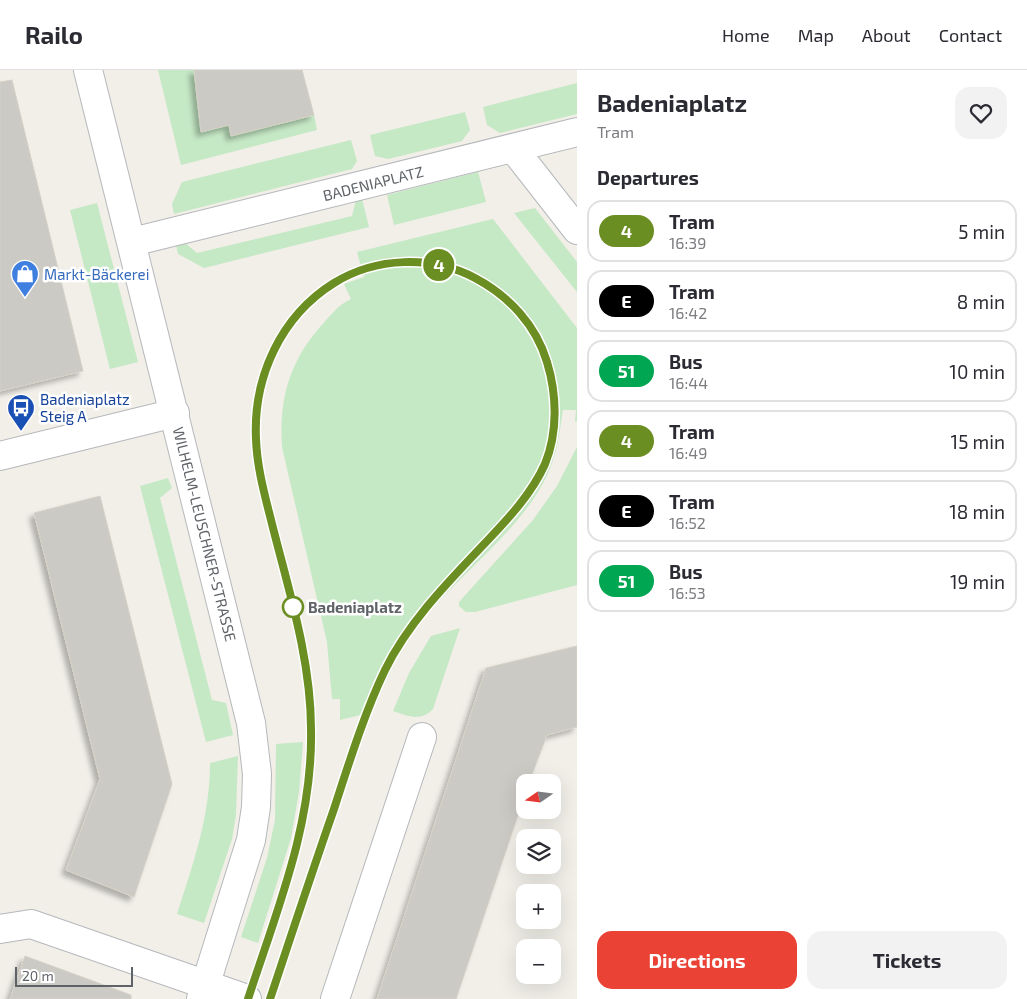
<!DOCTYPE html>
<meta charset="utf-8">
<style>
:root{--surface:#fff;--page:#f2f2f3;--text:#2b2b33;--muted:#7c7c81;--line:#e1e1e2;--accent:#ea4335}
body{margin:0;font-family:"Exo 2",sans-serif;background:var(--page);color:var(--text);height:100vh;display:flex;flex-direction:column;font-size:19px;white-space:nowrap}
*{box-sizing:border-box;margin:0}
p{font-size:16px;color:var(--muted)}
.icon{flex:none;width:28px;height:28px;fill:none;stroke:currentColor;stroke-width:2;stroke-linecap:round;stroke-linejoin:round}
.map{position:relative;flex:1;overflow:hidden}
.sheet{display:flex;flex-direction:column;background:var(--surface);width:450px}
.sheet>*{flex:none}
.badge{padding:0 10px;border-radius:16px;font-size:18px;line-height:32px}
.needle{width:32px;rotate:256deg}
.controls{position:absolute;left:516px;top:704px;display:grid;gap:10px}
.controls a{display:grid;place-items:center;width:45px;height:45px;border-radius:10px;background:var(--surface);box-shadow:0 5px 20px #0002;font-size:25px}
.scale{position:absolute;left:15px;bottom:12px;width:118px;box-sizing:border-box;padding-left:5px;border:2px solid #5f6368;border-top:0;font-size:14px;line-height:18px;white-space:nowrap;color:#5f6368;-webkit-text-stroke:4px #fff;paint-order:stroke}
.map>.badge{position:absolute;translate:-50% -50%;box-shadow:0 0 0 2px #fff}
h2{padding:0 20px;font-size:19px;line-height:45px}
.round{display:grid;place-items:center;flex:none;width:52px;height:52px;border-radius:15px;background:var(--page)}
.overview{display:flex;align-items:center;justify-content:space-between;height:85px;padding:0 20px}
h1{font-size:24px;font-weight:700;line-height:38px}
.button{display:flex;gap:10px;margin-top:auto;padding:10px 20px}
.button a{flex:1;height:58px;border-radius:15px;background:var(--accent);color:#fff;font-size:20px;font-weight:700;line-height:58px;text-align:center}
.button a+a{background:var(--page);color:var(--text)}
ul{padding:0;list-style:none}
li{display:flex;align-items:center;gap:15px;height:62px;margin:0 10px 8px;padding:0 10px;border:2px solid var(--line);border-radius:15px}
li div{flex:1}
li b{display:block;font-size:19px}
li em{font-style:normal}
li .badge{min-width:55px;font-weight:700;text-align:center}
header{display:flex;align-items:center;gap:30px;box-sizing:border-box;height:70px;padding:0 25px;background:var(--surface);border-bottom:1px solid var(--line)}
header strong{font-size:24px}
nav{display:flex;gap:28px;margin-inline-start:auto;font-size:18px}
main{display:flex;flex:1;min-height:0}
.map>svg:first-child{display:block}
.green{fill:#c5e8c5}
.building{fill:#cccac5;stroke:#d6d1c6;filter:url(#shadow)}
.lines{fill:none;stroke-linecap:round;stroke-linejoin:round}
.minor-casing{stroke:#b5b8bc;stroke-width:30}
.tertiary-casing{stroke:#b5b8bc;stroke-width:30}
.minor{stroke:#fff;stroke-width:28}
.tertiary{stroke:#fff;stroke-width:28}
.tram{stroke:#b6b7b8;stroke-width:1}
.line-casing{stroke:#fff;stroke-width:11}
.line{stroke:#6b8e23;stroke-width:8}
.stop-dot{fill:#fff;stroke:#6b8e23;stroke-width:2.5}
.labels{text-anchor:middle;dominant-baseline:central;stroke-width:5;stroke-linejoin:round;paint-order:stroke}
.street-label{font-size:15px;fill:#5f6368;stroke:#fff}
.shop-label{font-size:15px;fill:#366cbe;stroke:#fff;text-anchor:start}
.transit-label{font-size:15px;fill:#164399;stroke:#fff;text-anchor:start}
.stop-label{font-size:15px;font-weight:bold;fill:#5f6368;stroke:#fff;text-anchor:start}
</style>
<header>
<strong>Railo</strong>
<nav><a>Home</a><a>Map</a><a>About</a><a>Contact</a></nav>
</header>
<main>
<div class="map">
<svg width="577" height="929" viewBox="0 0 577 929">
<defs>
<filter id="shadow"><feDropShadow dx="-4.5" dy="4.5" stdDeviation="2.5" flood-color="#0004"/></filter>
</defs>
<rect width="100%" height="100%" fill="#f1efe8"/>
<path class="green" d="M 158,0 L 194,0 L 201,62 L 229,55 L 231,65 L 314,45 L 317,60 L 181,95 Z
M 577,13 L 577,44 L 500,63 L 487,55 L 483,37 Z
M 465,42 L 470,60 L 462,71 L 388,89 L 375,86 L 370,65 Z
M 351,70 L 357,91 L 352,99 L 174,144 L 172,134 L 182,112 Z
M 478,102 L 486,132 L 394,155 L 387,125 Z
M 362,129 L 369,157 L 204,198 L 178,184 L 176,175 L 185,173 L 197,183 L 352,146 L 356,130 Z
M 97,133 L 138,292 L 110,299 L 70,140 Z
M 535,138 L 577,192 L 577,222 L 514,143 Z
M 493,149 L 577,258 L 577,351 L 575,352 L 576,340 L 563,340 C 560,359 558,378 551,396 C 527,458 456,505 416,558 C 397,583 385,614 372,642 L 340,650 L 340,629 L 332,629 L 327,572 L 282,377 C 279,329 289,293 320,257 C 330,246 338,235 351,229 L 344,214 L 364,207 L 357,182 Z
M 577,377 L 577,515 L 475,542 L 466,542 L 459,536 L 459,532 L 533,450 L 557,416 Z
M 168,408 L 172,418 L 160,428 L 212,630 L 226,633 L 233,665 L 206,672 L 140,416 Z
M 460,558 L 433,639 C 421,652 407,646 393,641 L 409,603 L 431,566 Z
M 303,672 L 299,722 L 291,768 L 258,873 L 241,867 L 267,788 L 275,750 L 276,674 Z
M 238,686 L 236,745 L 232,769 L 204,853 L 177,844 C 193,794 210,747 210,693 Z"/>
<path class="building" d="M 194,0 L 302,0 L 314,45 L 231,66 L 229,55 L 201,62 Z
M 12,10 L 83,301 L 0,321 L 0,12 Z
M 100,426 L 172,714 L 134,827 L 66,800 L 100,709 L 34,443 Z
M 577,576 L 577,657 L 547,665 L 529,712 L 525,712 L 525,724 L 456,929 L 377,929 L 486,598 Z
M 25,886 L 131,925 L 131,929 L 10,929 Z"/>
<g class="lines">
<defs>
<path id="minor" d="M 513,78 L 577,160
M 132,172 L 577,62
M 0,386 L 175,343
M 0,859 L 31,854 L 247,929
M 335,929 L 422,667"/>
<path id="tertiary" d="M 88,0 L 251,653 L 257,704 L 256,737 L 251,770 L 201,929"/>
</defs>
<use href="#minor" class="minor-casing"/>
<use href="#tertiary" class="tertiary-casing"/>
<use href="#minor" class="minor"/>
<use href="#tertiary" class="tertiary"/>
<path class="tram" d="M 248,929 C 277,841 313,754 311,659 C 311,598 293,538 279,479 C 270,443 257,406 256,369 C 253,307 281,246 334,213 C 376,187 432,185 475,208 C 509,226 536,255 547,292 C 557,325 558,362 545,394 C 531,426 504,452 481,477 C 446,514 408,553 385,600 C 365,642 351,687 337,731 C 314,797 292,863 270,929"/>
</g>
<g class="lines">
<defs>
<path id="line" d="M 248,929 C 277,840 313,754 311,659 C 311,590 289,521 272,454 C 265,426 257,398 256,369 C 253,307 281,246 334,213 C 376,187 432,185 475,208 C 509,226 536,255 547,292 C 557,325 558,362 545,394 C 532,423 509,448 487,471 C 450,510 409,551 385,600 C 364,644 349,693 334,739 C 312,802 291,866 270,929"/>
</defs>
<use href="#line" class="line-casing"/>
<use href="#line" class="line"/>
</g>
<defs>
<symbol id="shop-pin" viewBox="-11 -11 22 30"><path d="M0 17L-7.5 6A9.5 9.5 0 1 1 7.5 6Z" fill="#3f7fe0" stroke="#fff"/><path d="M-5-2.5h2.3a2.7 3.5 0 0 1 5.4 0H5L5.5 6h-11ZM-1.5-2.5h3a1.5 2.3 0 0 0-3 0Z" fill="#fff"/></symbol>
<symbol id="bus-pin" viewBox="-11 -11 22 30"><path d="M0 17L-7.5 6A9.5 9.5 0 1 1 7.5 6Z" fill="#1a4fb4" stroke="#fff"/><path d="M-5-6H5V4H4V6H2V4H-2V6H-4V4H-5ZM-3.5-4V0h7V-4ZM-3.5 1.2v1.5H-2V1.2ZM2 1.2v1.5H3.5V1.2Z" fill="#fff"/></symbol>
</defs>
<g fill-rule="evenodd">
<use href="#shop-pin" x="9" y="188" width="32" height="43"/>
<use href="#bus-pin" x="5" y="322" width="32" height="43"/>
</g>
<circle class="stop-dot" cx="293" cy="537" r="10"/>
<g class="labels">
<g class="street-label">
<text transform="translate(373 113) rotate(-14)">BADENIAPLATZ</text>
<text transform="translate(205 464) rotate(76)">WILHELM-LEUSCHNER-STRASSE</text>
</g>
<g class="shop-label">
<text x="44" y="204">Markt-Bäckerei</text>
</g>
<g class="transit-label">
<text x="40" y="329">Badeniaplatz<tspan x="40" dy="17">Steig A</tspan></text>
</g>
<g class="stop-label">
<text x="308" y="537">Badeniaplatz</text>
</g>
</g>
</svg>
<div class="controls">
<a><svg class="needle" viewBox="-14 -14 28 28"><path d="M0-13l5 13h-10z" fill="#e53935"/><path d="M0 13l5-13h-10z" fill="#7c7c81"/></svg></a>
<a><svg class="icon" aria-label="layers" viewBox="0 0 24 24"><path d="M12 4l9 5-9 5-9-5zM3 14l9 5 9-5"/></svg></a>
<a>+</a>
<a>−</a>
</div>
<div class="scale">20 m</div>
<b class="badge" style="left:439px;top:195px;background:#6b8e23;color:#fff">4</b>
</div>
<section class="sheet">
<div class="overview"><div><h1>Badeniaplatz</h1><p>Tram</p></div><a class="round"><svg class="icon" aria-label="heart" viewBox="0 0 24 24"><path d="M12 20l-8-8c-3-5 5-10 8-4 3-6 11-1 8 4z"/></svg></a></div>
<h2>Departures</h2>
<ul>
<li><span class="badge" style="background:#6b8e23;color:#fff">4</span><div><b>Tram</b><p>16:39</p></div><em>5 min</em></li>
<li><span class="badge" style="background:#000;color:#fff">E</span><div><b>Tram</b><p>16:42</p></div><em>8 min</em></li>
<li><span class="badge" style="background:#00a651;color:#fff">51</span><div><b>Bus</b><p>16:44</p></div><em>10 min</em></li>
<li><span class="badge" style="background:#6b8e23;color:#fff">4</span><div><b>Tram</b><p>16:49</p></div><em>15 min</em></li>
<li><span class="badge" style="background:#000;color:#fff">E</span><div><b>Tram</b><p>16:52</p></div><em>18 min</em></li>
<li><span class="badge" style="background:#00a651;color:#fff">51</span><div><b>Bus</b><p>16:53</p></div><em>19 min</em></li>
</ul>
<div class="button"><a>Directions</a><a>Tickets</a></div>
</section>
</main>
